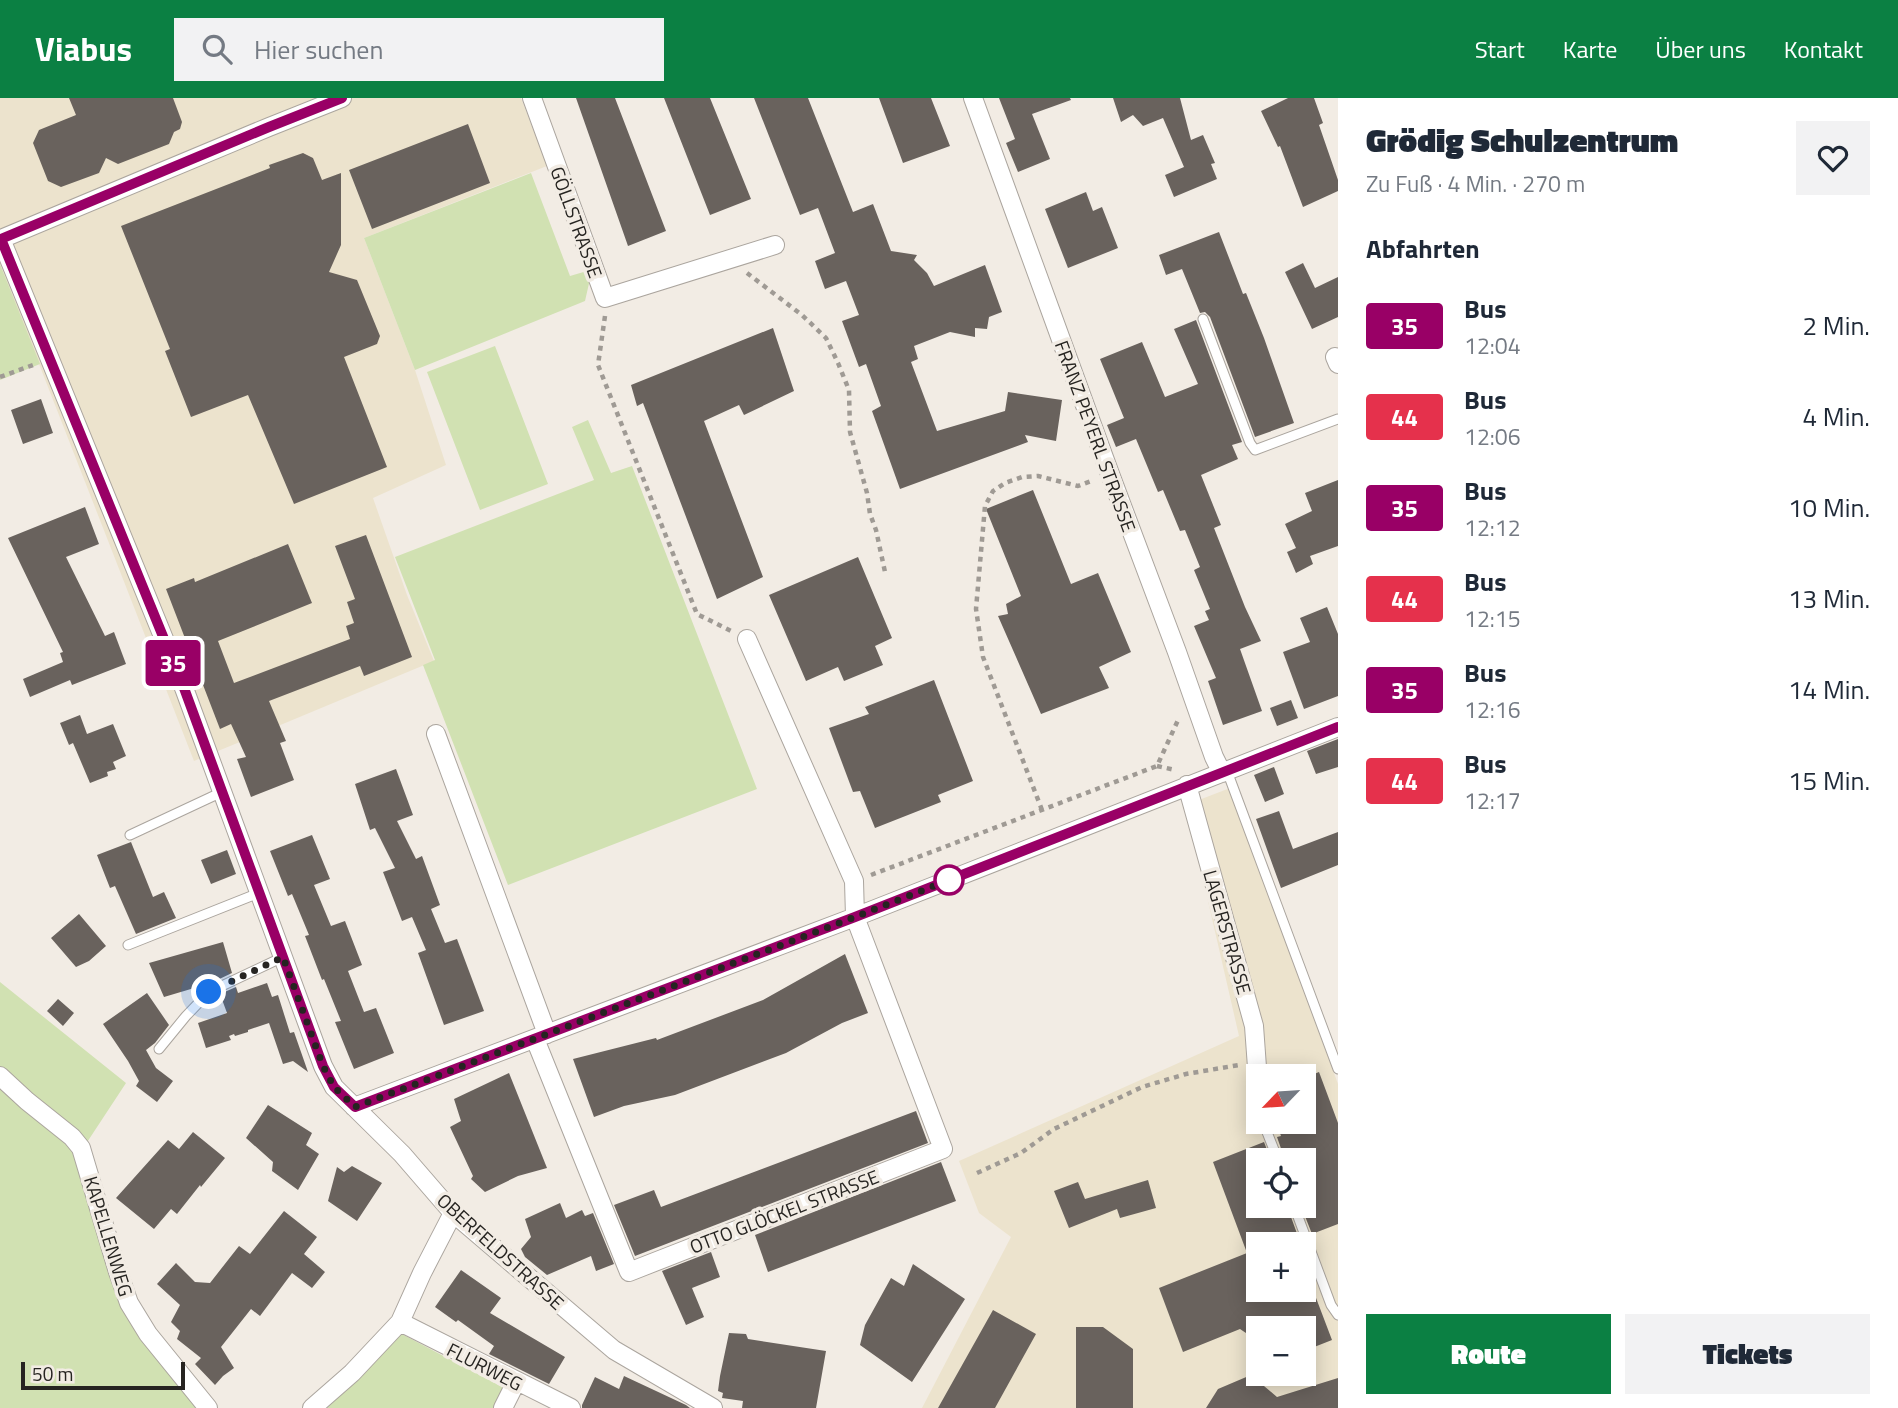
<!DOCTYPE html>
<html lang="de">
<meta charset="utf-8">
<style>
:root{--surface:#fff;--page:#f2f2f3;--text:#1f2937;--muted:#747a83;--accent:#0b8043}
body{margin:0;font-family:"Titillium Web",sans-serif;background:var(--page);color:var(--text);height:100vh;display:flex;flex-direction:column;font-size:26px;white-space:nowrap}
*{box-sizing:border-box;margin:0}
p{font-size:23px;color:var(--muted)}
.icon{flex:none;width:38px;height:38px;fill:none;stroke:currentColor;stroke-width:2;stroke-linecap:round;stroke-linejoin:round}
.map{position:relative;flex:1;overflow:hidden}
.side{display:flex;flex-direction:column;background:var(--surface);width:560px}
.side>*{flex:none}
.badge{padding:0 14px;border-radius:5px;font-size:24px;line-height:46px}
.needle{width:46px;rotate:245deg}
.buttons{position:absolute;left:1246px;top:966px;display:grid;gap:14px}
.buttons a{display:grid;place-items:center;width:70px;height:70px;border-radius:0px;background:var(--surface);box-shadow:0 4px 18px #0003;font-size:35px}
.scale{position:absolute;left:21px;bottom:18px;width:164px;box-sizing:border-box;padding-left:7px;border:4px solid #262421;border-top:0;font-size:19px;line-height:24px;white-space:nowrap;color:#262421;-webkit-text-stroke:5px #f2ece4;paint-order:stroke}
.you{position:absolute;width:35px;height:35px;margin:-18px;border:5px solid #fff;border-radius:50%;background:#1a73e8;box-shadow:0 0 0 10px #1a73e833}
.map>.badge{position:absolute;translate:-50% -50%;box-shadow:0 0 0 4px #fff}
h2{padding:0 28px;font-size:26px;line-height:63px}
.round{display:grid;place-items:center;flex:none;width:74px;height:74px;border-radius:0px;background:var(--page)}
.summary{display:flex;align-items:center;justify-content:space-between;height:119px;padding:0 28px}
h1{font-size:33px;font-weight:800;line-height:52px}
.primary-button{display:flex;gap:14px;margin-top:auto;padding:14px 28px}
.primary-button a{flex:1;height:80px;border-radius:0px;background:var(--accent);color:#fff;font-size:28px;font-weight:800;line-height:80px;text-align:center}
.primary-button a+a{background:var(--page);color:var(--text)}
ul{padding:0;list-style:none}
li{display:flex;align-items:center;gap:21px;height:91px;padding:0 28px}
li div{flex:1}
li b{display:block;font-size:26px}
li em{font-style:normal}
li .badge{min-width:77px;font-weight:700;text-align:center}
header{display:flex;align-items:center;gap:42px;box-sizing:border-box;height:98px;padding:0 35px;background:var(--accent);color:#fff}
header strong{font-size:33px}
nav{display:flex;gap:38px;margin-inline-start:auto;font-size:24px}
.search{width:490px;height:63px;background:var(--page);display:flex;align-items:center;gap:18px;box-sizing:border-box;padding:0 24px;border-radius:0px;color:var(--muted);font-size:26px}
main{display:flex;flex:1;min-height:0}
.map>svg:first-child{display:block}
.commercial{fill:#ece3cd;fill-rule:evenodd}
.green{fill:#d1e1b2}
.building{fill:#69625d}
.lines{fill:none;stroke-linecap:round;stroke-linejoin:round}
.service-casing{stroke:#aba59e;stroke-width:11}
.minor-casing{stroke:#aba59e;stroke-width:20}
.path{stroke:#9f9a94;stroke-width:4.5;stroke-dasharray:5 5;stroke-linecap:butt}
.service{stroke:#fff;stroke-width:9}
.minor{stroke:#fff;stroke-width:18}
.line-casing{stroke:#fff;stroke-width:16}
.line{stroke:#906;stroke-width:10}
.walk{stroke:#262421;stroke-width:7;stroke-dasharray:0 12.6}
.stop-dot{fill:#fff;stroke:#906;stroke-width:3.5}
.labels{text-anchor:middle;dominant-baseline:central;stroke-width:7;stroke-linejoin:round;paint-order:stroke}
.street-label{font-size:19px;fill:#262421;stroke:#f2ece4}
</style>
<header>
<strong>Viabus</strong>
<div class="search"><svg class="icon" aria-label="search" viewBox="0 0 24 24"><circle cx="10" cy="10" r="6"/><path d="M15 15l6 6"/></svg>Hier suchen</div>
<nav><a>Start</a><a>Karte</a><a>Über uns</a><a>Kontakt</a></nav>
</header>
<main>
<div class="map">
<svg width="1338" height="1310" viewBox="0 0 1338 1310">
<rect width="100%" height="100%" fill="#f2ece4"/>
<path class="commercial" d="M 0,0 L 521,0 L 547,68 L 364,140 L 415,272 L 446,367 L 373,400 L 407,497 L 434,563 L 194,663 L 0,166 Z
M 1230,690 L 1338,986 L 1338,1310 L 922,1310 L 1011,1139 L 979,1115 L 959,1063 L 1239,938 L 1186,707 ZM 1258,978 L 1304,978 L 1304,1024 L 1258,1024 ZM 1258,1062 L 1304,1062 L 1304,1108 L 1258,1108 ZM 1258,1146 L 1304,1146 L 1304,1192 L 1258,1192 ZM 1258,1230 L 1304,1230 L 1304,1276 L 1258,1276 Z"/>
<path class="green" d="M 531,75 L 570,178 L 587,173 L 590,181 L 585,203 L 415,272 L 364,140 Z
M 0,166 L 40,266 L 0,282 Z
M 495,248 L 548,386 L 480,412 L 427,274 Z
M 588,322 L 611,375 L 632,368 L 757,691 L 508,787 L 423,567 L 435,562 L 395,459 L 594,382 L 572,329 Z
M 0,884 L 126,985 L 76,1061 L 119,1196 L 202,1310 L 0,1310 Z
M 398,1234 L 504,1290 L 496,1310 L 305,1310 Z"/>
<path class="building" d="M 69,0 L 173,0 L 182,24 L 180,31 L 174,34 L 169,46 L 118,66 L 106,60 L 99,75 L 61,89 L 48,83 L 33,45 L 39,32 L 76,17 Z
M 576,0 L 615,0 L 666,133 L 628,148 Z
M 664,0 L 710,0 L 751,101 L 710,117 Z
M 754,0 L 808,0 L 853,114 L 873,106 L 891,153 L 917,157 L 914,162 L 927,175 L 934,188 L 985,167 L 1002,214 L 989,219 L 987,231 L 975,230 L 975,239 L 950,234 L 914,248 L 918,261 L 911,264 L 937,333 L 1005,313 L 1008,294 L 1062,302 L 1056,343 L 1025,337 L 1028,344 L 900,391 L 872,313 L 881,308 L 866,266 L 859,269 L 842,223 L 859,217 L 846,183 L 825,191 L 815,163 L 835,155 L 818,110 L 800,117 Z
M 879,0 L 931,0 L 950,48 L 903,65 Z
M 999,0 L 1070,0 L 1071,2 L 1032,16 L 1050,61 L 1018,74 L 1006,45 L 1015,41 Z
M 1113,0 L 1180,0 L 1191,42 L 1203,37 L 1215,65 L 1211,66 L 1217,81 L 1174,99 L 1165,77 L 1184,69 L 1163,20 L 1143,28 L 1133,17 L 1121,24 Z
M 1288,0 L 1314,0 L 1323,25 L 1319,27 L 1338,82 L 1338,93 L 1303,109 L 1280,48 L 1278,49 L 1261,13 Z
M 468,26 L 490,85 L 372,131 L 349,72 Z
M 303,55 L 313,60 L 322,82 L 341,75 L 341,147 L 329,174 L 357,182 L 380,238 L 377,246 L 344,259 L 387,369 L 294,406 L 248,297 L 191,319 L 165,253 L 170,251 L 121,128 L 270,70 L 269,67 Z
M 1086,94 L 1093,113 L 1102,109 L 1118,150 L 1068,170 L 1045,111 Z
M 1219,134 L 1243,196 L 1246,195 L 1264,240 L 1294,325 L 1255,339 L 1210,219 L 1205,214 L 1200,215 L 1182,171 L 1166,177 L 1159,157 Z
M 1303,165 L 1315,190 L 1338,179 L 1338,219 L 1312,231 L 1285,174 Z
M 1196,222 L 1242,344 L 1232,347 L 1238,361 L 1201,377 L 1221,427 L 1214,430 L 1245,509 L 1261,543 L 1240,551 L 1262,613 L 1223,627 L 1208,583 L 1216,580 L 1194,528 L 1209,522 L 1205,513 L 1210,511 L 1194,472 L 1200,469 L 1185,432 L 1180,433 L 1163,392 L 1158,394 L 1136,341 L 1116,349 L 1107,327 L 1124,320 L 1100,261 L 1142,244 L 1165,299 L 1198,286 L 1174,231 Z
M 773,230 L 794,293 L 744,317 L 739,307 L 704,323 L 763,479 L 717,501 L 643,305 L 637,308 L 631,287 Z
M 41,301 L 53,335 L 23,346 L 11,312 Z
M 1338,382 L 1338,448 L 1310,458 L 1313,466 L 1296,475 L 1287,454 L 1296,450 L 1285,426 L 1312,413 L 1305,395 Z
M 1033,392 L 1071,486 L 1098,475 L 1131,554 L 1099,569 L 1109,590 L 1041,616 L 998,518 L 1008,516 L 1006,506 L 1021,498 L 986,411 Z
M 85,409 L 99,446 L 66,459 L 105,538 L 114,534 L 126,566 L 72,587 L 70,582 L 30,599 L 23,581 L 63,564 L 60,555 L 63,554 L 8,440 Z
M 366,437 L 412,559 L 364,578 L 360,568 L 269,603 L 286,643 L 280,645 L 294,682 L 251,699 L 237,661 L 246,659 L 231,626 L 220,631 L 166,491 L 194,480 L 195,484 L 288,446 L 312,505 L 218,543 L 234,585 L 350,541 L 346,528 L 354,525 L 347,504 L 355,501 L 335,448 Z
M 858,459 L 892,540 L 875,548 L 883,567 L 844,583 L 838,569 L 806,583 L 769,497 Z
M 1327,509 L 1338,536 L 1338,598 L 1304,611 L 1283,554 L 1310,544 L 1300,520 Z
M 934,582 L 973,683 L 938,697 L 941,704 L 875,730 L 860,693 L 853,694 L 829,630 L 869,616 L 865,609 Z
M 1291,602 L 1298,620 L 1277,628 L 1270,610 Z
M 80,617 L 87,636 L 113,626 L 126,658 L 113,664 L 116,671 L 107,674 L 108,678 L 90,685 L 73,645 L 69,647 L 60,625 Z
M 1338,641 L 1338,669 L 1316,676 L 1307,653 Z
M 1274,669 L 1284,696 L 1265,704 L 1254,677 Z
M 396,671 L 413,717 L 397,723 L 416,761 L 422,758 L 440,807 L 431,811 L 445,845 L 457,841 L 484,913 L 444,927 L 418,855 L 426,852 L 412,819 L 402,823 L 383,774 L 395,770 L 375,730 L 370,732 L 355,686 Z
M 1279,713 L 1293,751 L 1338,734 L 1338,767 L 1281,790 L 1256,721 Z
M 312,737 L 330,781 L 314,787 L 331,828 L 345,823 L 362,867 L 348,873 L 364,914 L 376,910 L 394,955 L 354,971 L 335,924 L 341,923 L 324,881 L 322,882 L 305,838 L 309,837 L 292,796 L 288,798 L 270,753 Z
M 131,744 L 153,799 L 164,794 L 176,820 L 136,836 L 115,788 L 110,790 L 97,757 Z
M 227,752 L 236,776 L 211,786 L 201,762 Z
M 79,816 L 106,848 L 89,863 L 76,869 L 51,840 Z
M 223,844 L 232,875 L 211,885 L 164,899 L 149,865 Z
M 845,856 L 868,915 L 842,925 L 786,955 L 675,997 L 624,1008 L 594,1019 L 573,961 L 656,940 L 657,942 L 763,902 Z
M 267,885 L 272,899 L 278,897 L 290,935 L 294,934 L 308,974 L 293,963 L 283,966 L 269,925 L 248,932 L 248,934 L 235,938 L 234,936 L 229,938 L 231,942 L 206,950 L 198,925 L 227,915 L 220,896 L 236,889 L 238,895 Z
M 147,895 L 169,927 L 155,945 L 146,952 L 156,970 L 173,983 L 157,1004 L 136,988 L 139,983 L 128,963 L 103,926 Z
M 58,901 L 74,915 L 63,928 L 47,913 Z
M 1319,974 L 1338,1025 L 1338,1126 L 1312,1136 L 1301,1108 L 1304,1108 L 1304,1062 L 1285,1062 L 1277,1039 L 1281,1038 L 1276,1024 L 1304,1024 L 1304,980 Z
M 509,975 L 547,1070 L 518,1078 L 485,1094 L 471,1081 L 473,1078 L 450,1029 L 461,1023 L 454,1001 Z
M 268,1007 L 312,1035 L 306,1047 L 319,1056 L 298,1092 L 272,1073 L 273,1064 L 246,1040 Z
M 916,1013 L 928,1045 L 635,1158 L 614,1107 L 654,1092 L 661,1109 Z
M 193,1034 L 225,1060 L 201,1089 L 200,1087 L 177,1116 L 171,1111 L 154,1131 L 116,1100 L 168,1042 L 179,1051 Z
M 1264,1044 L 1271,1062 L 1258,1062 L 1258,1108 L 1287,1108 L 1299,1141 L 1295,1143 L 1296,1146 L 1258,1146 L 1258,1192 L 1313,1192 L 1332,1242 L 1304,1253 L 1304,1230 L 1258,1230 L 1258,1243 L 1240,1231 L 1183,1254 L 1159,1190 L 1247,1155 L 1213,1064 Z
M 941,1064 L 956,1103 L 768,1174 L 755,1137 Z
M 352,1068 L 382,1085 L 357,1123 L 328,1103 L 337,1069 L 344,1074 Z
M 1148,1082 L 1156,1110 L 1120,1120 L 1117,1111 L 1069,1130 L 1054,1093 L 1078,1084 L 1085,1101 Z
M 560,1105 L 566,1120 L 582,1112 L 585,1118 L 593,1115 L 614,1166 L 596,1173 L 591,1158 L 547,1177 L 525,1159 L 521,1151 L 531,1139 L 525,1121 Z
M 284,1113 L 317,1139 L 304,1156 L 325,1174 L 312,1190 L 292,1175 L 260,1218 L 251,1211 L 221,1249 L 234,1270 L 223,1278 L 215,1287 L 195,1266 L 201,1260 L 177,1241 L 180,1233 L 171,1224 L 180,1207 L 157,1186 L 176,1165 L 195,1184 L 210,1185 L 239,1148 L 250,1156 Z
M 711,1154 L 720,1179 L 692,1190 L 704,1219 L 686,1227 L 662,1173 Z
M 913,1166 L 965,1201 L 912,1284 L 860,1247 L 865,1227 L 891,1180 L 904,1188 Z
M 461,1172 L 501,1200 L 490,1215 L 565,1259 L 549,1286 L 489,1256 L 494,1248 L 458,1222 L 456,1224 L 435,1209 Z
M 993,1212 L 1036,1236 L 995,1310 L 938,1310 Z
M 1076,1229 L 1103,1229 L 1133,1251 L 1133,1310 L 1076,1310 Z
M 729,1235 L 746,1236 L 748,1241 L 826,1253 L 816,1310 L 742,1310 L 743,1303 L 722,1300 L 723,1295 L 718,1293 L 720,1278 Z
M 1258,1274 L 1264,1288 L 1277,1299 L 1338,1280 L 1338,1310 L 1206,1310 L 1218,1291 Z
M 624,1278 L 686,1307 L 690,1310 L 582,1310 L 582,1307 L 595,1279 L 619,1291 Z"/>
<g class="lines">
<defs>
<path id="service" d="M 1203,221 L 1250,345 L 1255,352 L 1338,321
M 1227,673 L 1338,971
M 130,737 L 222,694
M 128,847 L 259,795
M 159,951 L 186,918 L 209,894 L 283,859
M 1263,1024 L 1278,1062
M 1294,1108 L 1331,1207 L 1338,1217"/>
<path id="minor" d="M 342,0 L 269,29 L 1,141 L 184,590 L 323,968 L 334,989 L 402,1056 L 453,1115 L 614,1252 L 713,1310
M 532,0 L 605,200 L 775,147
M 973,0 L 1110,376 L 1177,554 L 1214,659 L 1222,675
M 1335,259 L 1338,266
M 436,636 L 547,936
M 1187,687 L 1254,928 L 1258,983
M 535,941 L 629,1174 L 943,1051 L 855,819 L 854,783 L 747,541
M 0,978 L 27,1003 L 72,1039 L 81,1050 L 118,1174 L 129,1205 L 148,1236 L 208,1310
M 354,1009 L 855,819 L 1338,629
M 400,1224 L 571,1310
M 312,1310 L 352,1275 L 400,1224 L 422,1175 L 453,1115
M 503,1310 L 516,1284"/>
</defs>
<use href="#service" class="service-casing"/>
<use href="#minor" class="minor-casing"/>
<path class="path" d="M 747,175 L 802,217 L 826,240 L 838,265 L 849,292 L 850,334 L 867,395 L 870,416 L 876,432 L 885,474
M 605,218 L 598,267 L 691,501 L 697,516 L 731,533
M 0,279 L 33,267
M 1157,668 L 1175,672
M 1042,712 L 983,559 L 976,511 L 985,408 L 993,393 L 1005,385 L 1022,379 L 1038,378 L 1078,388 L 1094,382
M 871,777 L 1157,668 L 1179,620
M 977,1075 L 1021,1055 L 1054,1031 L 1142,989 L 1186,976 L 1239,967"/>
<use href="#service" class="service"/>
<use href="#minor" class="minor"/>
</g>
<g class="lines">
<defs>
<path id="line" d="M 342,0 L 269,29 L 1,141 L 184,590 L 323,968 L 334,989 L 355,1009 L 855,819 L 1338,629"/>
</defs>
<use href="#line" class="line-casing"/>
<use href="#line" class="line"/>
<path class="walk" d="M 209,894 L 283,859 L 323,968 L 334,989 L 355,1009 L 855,819 L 949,782"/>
</g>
<circle class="stop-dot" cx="949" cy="782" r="14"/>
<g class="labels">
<g class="street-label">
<text transform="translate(577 124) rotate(70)">GÖLLSTRASSE</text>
<text transform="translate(1096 338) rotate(70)">FRANZ PEYERL STRASSE</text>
<text transform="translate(1228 834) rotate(74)">LAGERSTRASSE</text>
<text transform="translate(784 1113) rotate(-21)">OTTO GLÖCKEL STRASSE</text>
<text transform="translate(109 1138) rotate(73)">KAPELLENWEG</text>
<text transform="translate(501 1153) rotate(42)">OBERFELDSTRASSE</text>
<text transform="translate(485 1268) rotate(27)">FLURWEG</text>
</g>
</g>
</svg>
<div class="buttons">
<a><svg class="needle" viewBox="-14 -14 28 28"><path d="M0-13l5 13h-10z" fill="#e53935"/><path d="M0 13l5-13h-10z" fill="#747a83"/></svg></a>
<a><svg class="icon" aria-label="locate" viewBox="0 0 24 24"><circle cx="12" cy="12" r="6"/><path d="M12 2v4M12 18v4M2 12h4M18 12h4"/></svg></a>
<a>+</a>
<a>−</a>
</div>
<div class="scale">50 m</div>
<div class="you" style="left:209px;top:894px"></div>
<b class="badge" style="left:173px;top:565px;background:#906;color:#fff">35</b>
</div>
<section class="side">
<div class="summary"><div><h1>Grödig Schulzentrum</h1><p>Zu Fuß · 4 Min. · 270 m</p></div><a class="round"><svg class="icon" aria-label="heart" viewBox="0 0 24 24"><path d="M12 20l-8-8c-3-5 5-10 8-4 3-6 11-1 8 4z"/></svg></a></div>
<h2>Abfahrten</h2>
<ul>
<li><span class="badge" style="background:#906;color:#fff">35</span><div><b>Bus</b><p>12:04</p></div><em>2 Min.</em></li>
<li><span class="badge" style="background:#e5314c;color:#fff">44</span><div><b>Bus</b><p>12:06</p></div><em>4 Min.</em></li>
<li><span class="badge" style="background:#906;color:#fff">35</span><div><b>Bus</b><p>12:12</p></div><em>10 Min.</em></li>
<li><span class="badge" style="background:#e5314c;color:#fff">44</span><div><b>Bus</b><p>12:15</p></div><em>13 Min.</em></li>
<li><span class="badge" style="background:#906;color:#fff">35</span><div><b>Bus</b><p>12:16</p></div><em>14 Min.</em></li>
<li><span class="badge" style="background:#e5314c;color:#fff">44</span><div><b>Bus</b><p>12:17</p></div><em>15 Min.</em></li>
</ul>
<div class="primary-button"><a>Route</a><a>Tickets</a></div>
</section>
</main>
